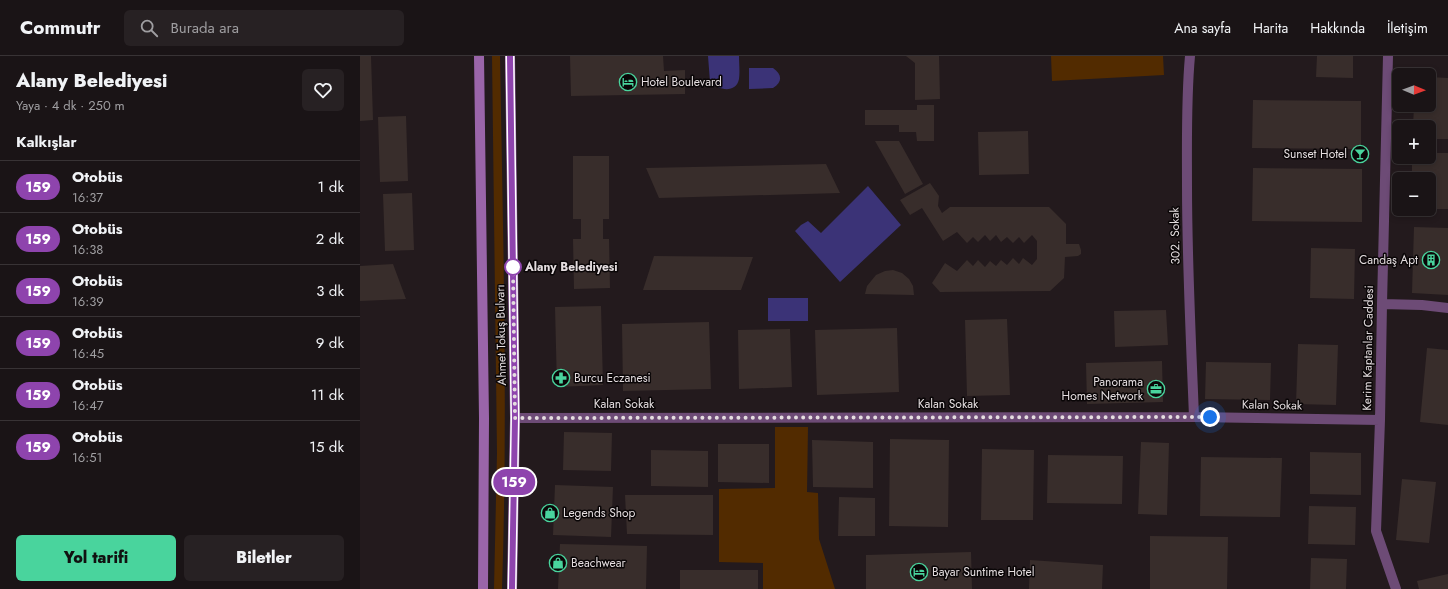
<!DOCTYPE html>
<html lang="tr">
<meta charset="utf-8">
<style>
:root{--surface:#1a1416;--page:#272123;--text:#f1f3f6;--muted:#9f9ea1;--line:#383335;--accent:#49d49d}
body{margin:0;font-family:Jost,sans-serif;background:var(--page);color:var(--text);height:100vh;display:flex;flex-direction:column;font-size:15px;white-space:nowrap}
*{box-sizing:border-box;margin:0}
p{font-size:13px;color:var(--muted)}
.icon{flex:none;width:22px;height:22px;fill:none;stroke:currentColor;stroke-width:2;stroke-linecap:round;stroke-linejoin:round}
.map{position:relative;flex:1;overflow:hidden}
.panel{display:flex;flex-direction:column;background:var(--surface);width:360px}
.panel>*{flex:none}
.badge{padding:0 8px;border-radius:13px;font-size:14px;line-height:26px}
.needle{width:26px;rotate:91deg}
.tools{position:absolute;left:1032px;top:12px;display:grid;gap:8px}
.tools a{display:grid;place-items:center;width:44px;height:44px;border-radius:6px;background:var(--surface);box-shadow:0 2px 6px #0003,0 0 0 1px var(--line);font-size:20px}
.you{position:absolute;width:20px;height:20px;margin:-10px;border:3px solid #fff;border-radius:50%;background:#1a73e8;box-shadow:0 0 0 6px #1a73e833}
.map>.badge{position:absolute;translate:-50% -50%;box-shadow:0 0 0 2px #fff}
h2{padding:0 16px;font-size:15px;line-height:36px}
.round{display:grid;place-items:center;flex:none;width:42px;height:42px;border-radius:6px;background:var(--page)}
.headline{display:flex;align-items:center;justify-content:space-between;height:68px;padding:0 16px}
h1{font-size:19px;font-weight:800;line-height:30px}
.cta{display:flex;gap:8px;margin-top:auto;padding:8px 16px}
.cta a{flex:1;height:46px;border-radius:6px;background:var(--accent);color:#111;font-size:16px;font-weight:800;line-height:46px;text-align:center}
.cta a+a{background:var(--page);color:var(--text)}
ul{padding:0;list-style:none}
li{display:flex;align-items:center;gap:12px;height:52px;padding:0 16px;border-top:1px solid var(--line)}
li div{flex:1}
li b{display:block;font-size:15px}
li em{font-style:normal}
li .badge{min-width:44px;font-weight:700;text-align:center}
header{display:flex;align-items:center;gap:24px;box-sizing:border-box;height:56px;padding:0 20px;background:var(--surface);border-bottom:1px solid var(--line)}
header strong{font-size:19px}
nav{display:flex;gap:22px;margin-inline-start:auto;font-size:14px}
.search{width:280px;height:36px;background:var(--page);display:flex;align-items:center;gap:10px;box-sizing:border-box;padding:0 14px;border-radius:6px;color:var(--muted);font-size:15px}
main{display:flex;flex:1;min-height:0}
.map>svg:first-child{display:block}
.green{fill:#522b00}
.water{fill:#3b3377}
.building{fill:#382d2b}
.lines{fill:none;stroke-linecap:round;stroke-linejoin:round}
.minor{stroke:#6d4b76;stroke-width:10}
.secondary{stroke:#9a65a9;stroke-width:10}
.line-casing{stroke:#fff;stroke-width:9}
.line{stroke:#8e44ad;stroke-width:6}
.walk{stroke:#e4dddf;stroke-width:4;stroke-dasharray:0 7.2}
.stop-dot{fill:#fff;stroke:#8e44ad;stroke-width:2}
.labels{text-anchor:middle;dominant-baseline:central;stroke-width:3;stroke-linejoin:round;paint-order:stroke}
.poi-label{font-size:12px;fill:#e4dddf;stroke:#0a0607;text-anchor:start}
.street-label{font-size:12px;fill:#e4dddf;stroke:#0a0607}
.stop-label{font-size:12px;font-weight:bold;fill:#e4dddf;stroke:#0a0607;text-anchor:start}
</style>
<header>
<strong>Commutr</strong>
<div class="search"><svg class="icon" aria-label="search" viewBox="0 0 24 24"><circle cx="10" cy="10" r="6"/><path d="M15 15l6 6"/></svg>Burada ara</div>
<nav><a>Ana sayfa</a><a>Harita</a><a>Hakkında</a><a>İletişim</a></nav>
</header>
<main>
<section class="panel">
<div class="headline"><div><h1>Alany Belediyesi</h1><p>Yaya · 4 dk · 250 m</p></div><a class="round"><svg class="icon" aria-label="heart" viewBox="0 0 24 24"><path d="M12 20l-8-8c-3-5 5-10 8-4 3-6 11-1 8 4z"/></svg></a></div>
<h2>Kalkışlar</h2>
<ul>
<li><span class="badge" style="background:#8e44ad;color:#fff">159</span><div><b>Otobüs</b><p>16:37</p></div><em>1 dk</em></li>
<li><span class="badge" style="background:#8e44ad;color:#fff">159</span><div><b>Otobüs</b><p>16:38</p></div><em>2 dk</em></li>
<li><span class="badge" style="background:#8e44ad;color:#fff">159</span><div><b>Otobüs</b><p>16:39</p></div><em>3 dk</em></li>
<li><span class="badge" style="background:#8e44ad;color:#fff">159</span><div><b>Otobüs</b><p>16:45</p></div><em>9 dk</em></li>
<li><span class="badge" style="background:#8e44ad;color:#fff">159</span><div><b>Otobüs</b><p>16:47</p></div><em>11 dk</em></li>
<li><span class="badge" style="background:#8e44ad;color:#fff">159</span><div><b>Otobüs</b><p>16:51</p></div><em>15 dk</em></li>
</ul>
<div class="cta"><a>Yol tarifi</a><a>Biletler</a></div>
</section>
<div class="map">
<svg width="1088" height="533" viewBox="0 0 1088 533">
<rect width="100%" height="100%" fill="#231a1d"/>
<path class="green" d="M 132,0 L 140,0 C 143,178 148,356 142,533 L 134,533 L 137,397 Z
M 691,0 L 803,0 L 804,19 L 692,25 Z
M 415,371 L 448,371 L 447,436 L 458,437 L 459,483 L 475,533 L 403,533 L 403,507 L 359,506 L 359,433 L 415,432 Z"/>
<path class="water" d="M 348,0 L 379,0 C 379,7 380,16 379,23 C 376,38 358,34 350,26 Z
M 389,12 L 413,12 C 422,18 423,26 413,32 L 389,33 Z
M 508,130 L 541,169 L 480,226 L 435,175 L 441,169 L 448,165 L 461,177 Z
M 408,242 L 448,242 L 448,265 L 408,265 Z"/>
<path class="building" d="M 0,0 L 11,0 L 13,64 L 0,65 Z
M 210,0 L 303,0 L 304,15 L 325,14 L 325,38 L 211,40 Z
M 546,0 L 579,0 L 580,43 L 555,44 L 555,7 Z
M 957,0 L 993,0 L 993,22 L 956,21 Z
M 1069,21 L 1088,22 L 1088,83 L 1069,83 L 1069,71 L 1053,71 L 1054,49 L 1069,49 Z
M 893,44 L 1001,45 L 1001,93 L 892,92 Z
M 557,49 L 574,49 L 574,85 L 557,85 L 556,76 L 539,76 L 539,69 L 505,69 L 505,54 L 557,54 Z
M 46,60 L 48,125 L 20,126 L 18,61 Z
M 668,75 L 669,118 L 619,119 L 618,76 Z
M 515,85 L 539,85 L 563,128 L 545,138 Z
M 1069,97 L 1088,97 L 1088,153 L 1069,153 L 1069,123 L 1052,123 L 1052,101 L 1069,101 Z
M 213,100 L 249,100 L 249,163 L 243,163 L 243,183 L 249,183 L 250,232 L 214,233 L 213,183 L 221,183 L 221,163 L 213,163 Z
M 466,108 L 480,137 L 299,142 L 286,112 Z
M 893,112 L 1002,113 L 1002,166 L 892,165 Z
M 570,127 L 579,140 L 578,150 L 582,157 L 590,151 L 689,151 L 706,168 L 706,188 L 719,188 L 721,194 L 721,198 L 718,200 L 705,201 L 704,222 L 690,235 L 580,236 L 572,227 L 585,207 L 597,215 L 607,204 L 613,210 L 618,204 L 625,211 L 630,205 L 636,210 L 641,204 L 647,209 L 653,202 L 659,208 L 663,202 L 672,209 L 677,203 L 677,185 L 672,179 L 664,187 L 659,181 L 653,187 L 647,181 L 641,186 L 636,179 L 630,185 L 625,179 L 618,186 L 613,181 L 607,187 L 597,176 L 583,185 L 562,152 L 550,159 L 540,144 Z
M 52,137 L 54,194 L 25,195 L 23,138 Z
M 1054,171 L 1088,172 L 1088,239 L 1052,237 Z
M 951,192 L 995,193 L 994,243 L 950,242 Z
M 294,200 L 393,201 L 381,234 L 283,234 Z
M 33,208 L 46,243 L 0,245 L 0,210 Z
M 533,214 L 542,217 L 549,223 L 553,230 L 554,239 L 505,238 L 507,230 L 516,219 L 525,215 Z
M 241,250 L 243,329 L 197,331 L 195,251 Z
M 806,254 L 808,289 L 755,291 L 754,255 Z
M 647,263 L 650,339 L 607,340 L 605,264 Z
M 349,266 L 351,333 L 263,335 L 262,268 Z
M 537,272 L 539,336 L 457,339 L 455,274 Z
M 430,273 L 432,331 L 379,333 L 378,274 Z
M 938,288 L 978,289 L 976,349 L 936,348 Z
M 1067,292 L 1088,294 L 1088,369 L 1060,366 Z
M 802,305 L 803,346 L 727,348 L 726,307 Z
M 846,306 L 911,307 L 910,344 L 845,343 Z
M 204,376 L 252,377 L 251,415 L 203,414 Z
M 530,383 L 589,384 L 588,471 L 529,470 Z
M 452,384 L 513,386 L 513,432 L 453,431 Z
M 781,386 L 809,387 L 807,459 L 778,458 Z
M 358,388 L 409,388 L 409,427 L 358,426 Z
M 622,393 L 674,394 L 673,464 L 621,464 Z
M 291,394 L 348,395 L 348,431 L 291,430 Z
M 950,396 L 1001,397 L 1001,439 L 950,438 Z
M 688,399 L 763,400 L 762,448 L 687,447 Z
M 841,401 L 922,402 L 920,461 L 840,460 Z
M 1042,423 L 1076,426 L 1069,487 L 1036,484 Z
M 195,429 L 253,431 L 251,481 L 193,479 Z
M 265,439 L 353,439 L 353,479 L 267,478 Z
M 479,441 L 515,442 L 515,480 L 478,480 Z
M 949,450 L 996,451 L 995,489 L 948,488 Z
M 790,480 L 868,481 L 867,533 L 790,533 Z
M 200,488 L 287,490 L 286,533 L 198,533 Z
M 611,496 L 612,533 L 506,533 L 506,499 Z
M 951,502 L 987,503 L 986,533 L 950,533 Z
M 670,504 L 743,509 L 742,533 L 669,533 Z
M 320,514 L 398,514 L 398,533 L 320,533 Z
M 1088,518 L 1088,533 L 1059,533 L 1057,525 Z"/>
<g class="lines">
<path class="minor" d="M 830,0 C 826,43 827,87 827,130 C 827,207 831,284 834,361
M 1028,0 L 1022,248 L 1020,364 L 1016,475 L 1036,533
M 1022,248 L 1062,249 L 1088,252
M 155,362 L 834,361 L 1020,364"/>
<path class="secondary" d="M 119,0 L 124,362 L 123,533
M 150,0 L 155,362 L 152,533"/>
</g>
<g class="lines">
<defs>
<path id="line" d="M 150,0 L 155,362 L 152,533"/>
</defs>
<use href="#line" class="line-casing"/>
<use href="#line" class="line"/>
<path class="walk" d="M 153,211 L 155,362 L 850,361"/>
</g>
<defs>
<symbol id="hotel-ring" viewBox="-11 -11 22 22"><circle r="9.5" fill="#0a0607" stroke="#49d49d" stroke-width="1.5"/><path d="M-6-4.5h1.5V1H6V5H4.5V3h-9V5H-6ZM-4 0a1.8 1.8 0 1 1 3.6 0ZM.5 0V-2.5h3Q6-2.5 6 0Z" fill="#49d49d"/></symbol>
<symbol id="bar-ring" viewBox="-11 -11 22 22"><circle r="9.5" fill="#0a0607" stroke="#49d49d" stroke-width="1.5"/><path d="M-6-5H6L.8 .8V4.5H3.5V6h-7V4.5H-.8V.8Z" fill="#49d49d"/></symbol>
<symbol id="building-ring" viewBox="-11 -11 22 22"><circle r="9.5" fill="#0a0607" stroke="#49d49d" stroke-width="1.5"/><path d="M-4-6H4V6H1V3H-1V6H-4ZM-2.5-4.3h1.7v1.8h-1.7ZM.8-4.3h1.7v1.8H.8ZM-2.5-1h1.7V.8h-1.7ZM.8-1h1.7V.8H.8Z" fill="#49d49d"/></symbol>
<symbol id="pharmacy-ring" viewBox="-11 -11 22 22"><circle r="9.5" fill="#0a0607" stroke="#49d49d" stroke-width="1.5"/><path d="M-2-6h4v4h4v4h-4v4h-4v-4h-4v-4h4Z" fill="#49d49d"/></symbol>
<symbol id="office-ring" viewBox="-11 -11 22 22"><circle r="9.5" fill="#0a0607" stroke="#49d49d" stroke-width="1.5"/><path d="M-6-3h4V-5.5h4V-3h4V5H-6ZM-1-4.5V-3h2v-1.5ZM-6 0V1H6V0Z" fill="#49d49d"/></symbol>
<symbol id="shop-ring" viewBox="-11 -11 22 22"><circle r="9.5" fill="#0a0607" stroke="#49d49d" stroke-width="1.5"/><path d="M-5-2.5h2.3a2.7 3.5 0 0 1 5.4 0H5L5.5 6h-11ZM-1.5-2.5h3a1.5 2.3 0 0 0-3 0Z" fill="#49d49d"/></symbol>
</defs>
<g fill-rule="evenodd">
<use href="#hotel-ring" x="258" y="16" width="20" height="20"/>
<use href="#bar-ring" x="990" y="88" width="20" height="20"/>
<use href="#building-ring" x="1061" y="194" width="20" height="20"/>
<use href="#pharmacy-ring" x="191" y="312" width="20" height="20"/>
<use href="#office-ring" x="786" y="323" width="20" height="20"/>
<use href="#shop-ring" x="180" y="447" width="20" height="20"/>
<use href="#shop-ring" x="188" y="497" width="20" height="20"/>
<use href="#hotel-ring" x="549" y="506" width="20" height="20"/>
</g>
<circle class="stop-dot" cx="153" cy="211" r="8"/>
<g class="labels">
<g class="poi-label">
<text x="281" y="26">Hotel Boulevard</text>
<text x="987" y="98" text-anchor="end">Sunset Hotel</text>
<text x="1058" y="204" text-anchor="end">Candaş Apt</text>
<text x="214" y="322">Burcu Eczanesi</text>
<text x="783" y="326" text-anchor="end">Panorama<tspan x="783" dy="14">Homes Network</tspan></text>
<text x="203" y="457">Legends Shop</text>
<text x="211" y="507">Beachwear</text>
<text x="572" y="516">Bayar Suntime Hotel</text>
</g>
<g class="street-label">
<text transform="translate(815 180) rotate(-91)">302. Sokak</text>
<text transform="translate(141 279) rotate(-91)">Ahmet Tokuş Bulvarı</text>
<text transform="translate(1008 292) rotate(-89)">Kerim Kaptanlar Caddesi</text>
<text x="264" y="348">Kalan Sokak</text>
<text x="588" y="348">Kalan Sokak</text>
<text transform="translate(912 349) rotate(1)">Kalan Sokak</text>
</g>
<g class="stop-label">
<text x="165" y="211">Alany Belediyesi</text>
</g>
</g>
</svg>
<div class="tools">
<a><svg class="needle" viewBox="-14 -14 28 28"><path d="M0-13l5 13h-10z" fill="#e53935"/><path d="M0 13l5-13h-10z" fill="#9f9ea1"/></svg></a>
<a>+</a>
<a>−</a>
</div>
<div class="you" style="left:850px;top:361px"></div>
<b class="badge" style="left:154px;top:426px;background:#8e44ad;color:#fff">159</b>
</div>
</main>
